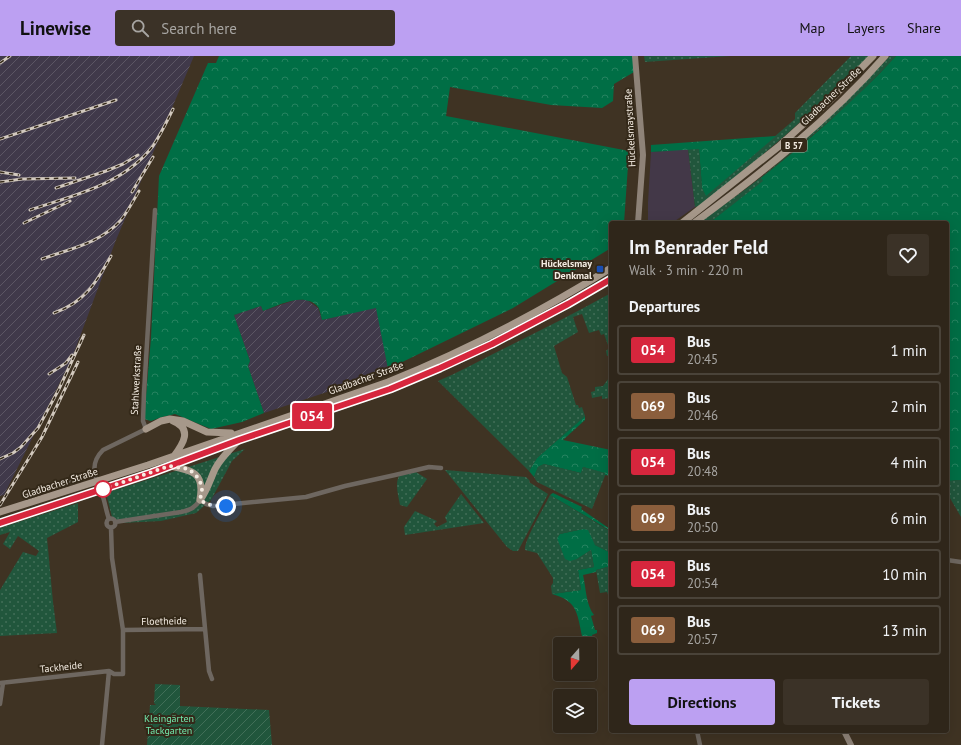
<!DOCTYPE html>
<meta charset="utf-8">
<style>
:root{--surface:#2f261a;--page:#3b3227;--text:#f1f3f6;--muted:#a7a5a2;--line:#4a4339;--accent:#bca0f2}
body{margin:0;font-family:"PT Sans",sans-serif;background:var(--page);color:var(--text);height:100vh;display:flex;flex-direction:column;font-size:15px;white-space:nowrap}
*{box-sizing:border-box;margin:0}
p{font-size:13px;color:var(--muted)}
.icon{flex:none;width:22px;height:22px;fill:none;stroke:currentColor;stroke-width:2;stroke-linecap:round;stroke-linejoin:round}
.map{position:relative;flex:1;overflow:hidden}
.side{position:absolute;left:609px;top:165px;width:340px;height:512px;display:flex;flex-direction:column;background:var(--surface);border-radius:4px;box-shadow:0 4px 16px #0002,0 0 0 1px var(--line)}
.side>*{flex:none}
.badge{padding:0 8px;border-radius:3px;font-size:14px;line-height:26px}
.needle{width:26px;rotate:200deg}
.tools{position:absolute;left:553px;top:581px;display:grid;gap:8px}
.tools a{display:grid;place-items:center;width:44px;height:44px;border-radius:4px;background:var(--surface);box-shadow:0 4px 16px #0002,0 0 0 1px var(--line);font-size:20px}
.you{position:absolute;width:20px;height:20px;margin:-10px;border:3px solid #fff;border-radius:50%;background:#1a73e8;box-shadow:0 0 0 6px #1a73e833}
.map>.badge{position:absolute;translate:-50% -50%;box-shadow:0 0 0 2px #fff}
h2{padding:0 20px;font-size:15px;line-height:36px}
.round{display:grid;place-items:center;flex:none;width:42px;height:42px;border-radius:4px;background:var(--page)}
.summary{display:flex;align-items:center;justify-content:space-between;height:68px;padding:0 20px}
h1{font-size:19px;font-weight:600;line-height:30px}
.primary-button{display:flex;gap:8px;margin-top:auto;padding:8px 20px}
.primary-button a{flex:1;height:46px;border-radius:4px;background:var(--accent);color:#111;font-size:16px;font-weight:600;line-height:46px;text-align:center}
.primary-button a+a{background:var(--page);color:var(--text)}
ul{padding:0;list-style:none}
li{display:flex;align-items:center;gap:12px;height:50px;margin:0 8px 6px;padding:0 12px;border:2px solid var(--line);border-radius:4px}
li div{flex:1}
li b{display:block;font-size:15px}
li em{font-style:normal}
li .badge{min-width:44px;font-weight:700;text-align:center}
header{display:flex;align-items:center;gap:24px;box-sizing:border-box;height:56px;padding:0 20px;background:var(--accent);color:#111}
header strong{font-size:19px}
nav{display:flex;gap:22px;margin-inline-start:auto;font-size:14px}
.search{width:280px;height:36px;background:var(--page);display:flex;align-items:center;gap:10px;box-sizing:border-box;padding:0 14px;border-radius:4px;color:var(--muted);font-size:15px}
.map>svg:first-child{display:block}
.commercial{fill:#433848}
.industrial{fill:url(#industrial-furrows)}
.grass{fill:url(#grass-dots)}
.forest{fill:url(#forest-crowns)}
.garden{fill:url(#garden-furrows)}
.lines{fill:none;stroke-linecap:round;stroke-linejoin:round}
.minor{stroke:#6e6760;stroke-width:4.5}
.secondary{stroke:#8e8378;stroke-width:6}
.primary{stroke:#a6988a;stroke-width:7}
.rail-casing{stroke:#d2c9be;stroke-width:3}
.rail{stroke:#342919;stroke-width:1.5;stroke-dasharray:4.5;stroke-linecap:butt}
.line-casing{stroke:#fff;stroke-width:9}
.line{stroke:#d7263d;stroke-width:6}
.walk{stroke:#f5ede3;stroke-width:4;stroke-dasharray:0 7.2}
.transit-dot{fill:#1a4fb4;stroke:#342919;stroke-width:1.5}
.stop-dot{fill:#fff;stroke:#d7263d;stroke-width:2}
.labels{text-anchor:middle;dominant-baseline:central;stroke-width:4;stroke-linejoin:round;paint-order:stroke}
.shield{fill:#342919;stroke:#bbb2a6;stroke-width:1}
.shield-label{font-size:9px;font-weight:bold;fill:#f5ede3}
.street-label{font-size:10px;fill:#f5ede3;stroke:#342919}
.poi-label{font-size:10px;font-weight:bold;fill:#f5ede3;stroke:#342919;text-anchor:end}
.park-label{font-size:10px;fill:#73ebae;stroke:#342919}
</style>
<header>
<strong>Linewise</strong>
<div class="search"><svg class="icon" aria-label="search" viewBox="0 0 24 24"><circle cx="10" cy="10" r="6"/><path d="M15 15l6 6"/></svg>Search here</div>
<nav><a>Map</a><a>Layers</a><a>Share</a></nav>
</header>
<div class="map">
<svg width="961" height="689" viewBox="0 0 961 689">
<defs>
<pattern id="industrial-furrows" width="10" height="10" patternUnits="userSpaceOnUse"><rect width="10" height="10" fill="#40394a"/><path d="M-1 1l2-2M0 10L10 0M9 11l2-2" fill="none" stroke="#5c5664"/></pattern>
<pattern id="grass-dots" width="8" height="8" patternUnits="userSpaceOnUse"><rect width="8" height="8" fill="#21563c"/><path d="M2 2h.1M6 6h.1" fill="none" stroke="#426f58" stroke-width="1.8" stroke-linecap="round"/></pattern>
<pattern id="forest-crowns" width="20" height="18" patternUnits="userSpaceOnUse"><rect width="20" height="18" fill="#006e45"/><path d="M2 6a3 3 0 1 1 6 0M12 15a3 3 0 1 1 6 0" fill="none" stroke="#268360"/></pattern>
<pattern id="garden-furrows" width="10" height="10" patternUnits="userSpaceOnUse"><rect width="10" height="10" fill="#21563c"/><path d="M-1 1l2-2M0 10L10 0M9 11l2-2" fill="none" stroke="#426f58"/></pattern>
</defs>
<rect width="100%" height="100%" fill="#3f3323"/>
<path class="commercial" d="M 688,93 L 695,151 L 672,167 L 648,167 L 648,146 L 651,96 Z"/>
<path class="industrial" d="M 0,0 L 194,0 L 116,184 L 72,302 L 4,439 L 0,440 Z
M 295,244 L 307,244 L 318,252 L 322,264 L 377,251 L 388,313 L 387,316 L 264,357 L 248,310 L 250,305 L 234,259 L 261,250 L 263,255 Z"/>
<path class="grass" d="M 644,0 L 730,0 L 645,6 Z
M 851,0 L 869,0 C 822,48 772,93 719,134 C 713,139 702,150 695,151 L 688,93 L 699,93 L 702,132 L 706,139 L 795,63 L 795,57 Z
M 890,0 L 896,0 L 851,47 L 761,122 L 764,125 L 709,167 L 699,167 C 719,152 741,137 760,122 C 807,84 849,43 890,0 Z
M 611,237 L 611,299 L 607,300 L 606,295 L 609,292 L 604,278 L 601,279 L 599,274 L 589,277 L 582,258 L 573,261 L 578,276 L 554,290 L 562,317 L 567,321 L 576,349 L 578,349 L 579,352 L 582,351 L 585,360 L 537,402 L 529,415 L 438,325 C 457,317 475,307 493,298 C 533,278 572,259 611,237 Z
M 609,322 L 611,323 L 611,342 L 602,343 L 602,340 L 592,342 L 591,336 L 595,335 L 595,331 L 603,330 Z
M 245,393 L 232,405 L 211,444 L 196,457 L 161,465 L 121,467 L 112,461 L 106,437 Z
M 544,408 L 581,417 L 583,411 L 606,417 L 592,453 L 537,426 L 534,421 L 538,411 Z
M 445,414 L 526,421 L 530,425 L 529,426 L 548,438 L 518,495 L 513,495 L 507,491 Z
M 416,416 L 427,423 L 407,451 L 400,449 C 398,439 395,428 399,420 Z
M 961,424 L 961,461 L 947,437 L 947,425 Z
M 461,438 L 484,467 L 405,479 L 404,471 L 415,455 L 437,465 L 434,468 L 437,471 L 447,466 L 445,461 Z
M 550,439 L 608,474 L 611,473 L 611,500 L 611,497 L 595,489 L 583,473 L 560,478 L 557,482 L 577,503 L 591,494 L 594,511 L 578,514 L 581,534 L 552,538 L 551,530 L 553,527 L 553,522 L 537,497 L 525,494 C 524,484 545,450 550,439 Z
M 78,447 L 78,466 L 47,482 L 53,546 L 57,577 L 0,580 L 0,534 L 23,496 L 36,500 L 39,495 L 18,480 L 10,493 L 3,488 L 10,476 L 0,479 L 0,472 Z
M 611,510 L 611,545 L 610,545 L 607,536 L 600,537 L 596,514 Z"/>
<path class="forest" d="M 219,0 L 633,0 L 634,16 L 614,28 L 613,45 L 602,52 L 551,49 L 450,31 L 446,60 L 629,95 L 624,167 L 611,167 L 611,192 L 513,252 L 388,313 L 376,252 L 322,264 C 321,260 320,254 318,251 C 304,235 278,250 263,255 L 261,250 L 234,259 L 250,305 L 248,310 L 264,357 L 242,366 L 211,373 L 175,358 L 162,361 L 151,365 L 144,363 L 151,282 L 159,120 L 208,7 L 216,7 Z
M 896,0 L 961,0 L 961,424 L 947,425 L 947,167 L 709,167 L 763,125 L 761,122 C 809,84 855,45 896,0 Z
M 776,80 L 706,140 L 702,132 L 699,93 L 651,96 L 651,89 Z
M 585,360 L 585,364 L 563,384 L 611,394 L 611,420 L 605,419 L 605,417 L 583,411 L 581,417 L 544,408 L 538,411 L 534,421 L 529,415 L 537,402 Z
M 553,437 L 582,451 L 581,453 L 610,473 L 609,474 L 550,439 Z
M 583,473 L 588,474 L 595,489 L 611,497 L 611,510 L 596,514 L 596,516 L 583,519 C 586,532 586,549 594,559 L 591,560 L 595,574 L 597,574 L 597,577 L 592,579 L 594,586 L 589,588 L 585,587 L 583,584 C 577,559 579,545 552,538 L 581,534 L 578,514 L 594,511 L 591,494 L 577,503 L 570,505 L 565,503 L 557,482 L 560,478 Z"/>
<path class="garden" d="M 155,628 L 180,629 L 180,650 L 269,654 L 272,689 L 147,689 L 150,649 L 156,649 L 154,647 Z"/>
<g class="lines">
<path class="minor" d="M 44,433 L 94,416
M106.5 467a4.5 4.5 0 1 1 9 0a4.5 4.5 0 1 1-9 0Z
M 109,463 C 106,455 105,446 102,438 C 96,422 88,409 103,394 L 146,373 L 143,365 L 144,337 L 155,154
M 115,466 L 181,456 C 190,454 195,452 200,444 L 206,448 L 213,450 L 306,441 L 345,430 L 395,419 L 429,411 L 441,412
M 947,504 L 961,506
M 200,519 L 209,615 L 212,623
M 123,574 L 205,573
M 0,627 L 109,615 L 114,618 L 123,618 L 123,574 L 112,502 L 111,472
M 0,648 L 3,627
M 697,675 L 700,689
M 102,689 L 109,615"/>
<path class="secondary" d="M 635,0 L 643,99 L 638,167
M 844,675 L 851,689"/>
<path class="primary" d="M 682,167 L 778,91 L 829,45 L 873,0
M 694,167 C 762,117 829,64 885,0
M 173,365 C 193,373 183,388 174,400
M 146,373 L 161,365 L 170,363 L 183,365 L 207,376 L 231,377
M 170,410 C 191,414 205,416 200,443
M 200,444 C 207,435 210,424 215,413 C 220,403 229,394 237,386
M 0,456 L 148,409 L 388,326 C 465,295 540,256 611,212
M 0,467 L 151,417 L 239,384 L 390,333 L 440,312 L 492,288 L 568,248 L 611,223"/>
<defs>
<path id="rail" d="M 0,7 L 10,0
M 0,83 L 116,44
M 0,116 L 19,119
M 0,126 L 22,123 L 75,122
M 56,132 L 106,115 L 123,108 L 138,99
M 132,136 L 153,101
M 30,154 C 74,139 123,129 153,90 C 161,78 167,65 173,53
M 24,167 L 70,145
M 42,203 C 69,193 101,187 121,164 C 128,155 133,145 139,135
M 54,257 C 85,246 96,227 111,200
M 49,318 L 66,307 L 72,299
M 0,403 L 13,397 L 21,391 L 38,372 L 59,333 L 84,279
M 0,449 L 42,381 L 78,306"/>
</defs>
<use href="#rail" class="rail-casing"/>
<use href="#rail" class="rail"/>
</g>
<g class="lines">
<defs>
<path id="line" d="M 0,467 L 151,417 L 239,384 L 390,333 L 440,312 L 492,288 L 568,248 L 611,223"/>
</defs>
<use href="#line" class="line-casing"/>
<use href="#line" class="line"/>
<path class="walk" d="M 103,433 L 169,410 L 188,413 L 195,418 L 200,425 L 202,434 L 200,444 C 209,450 216,450 226,450"/>
</g>
<rect class="transit-dot" x="596" y="209" width="8" height="8" rx="2"/>
<circle class="stop-dot" cx="103" cy="433" r="8"/>
<g class="labels">
<rect class="shield" x="781" y="82" width="26" height="14" rx="3"/>
<g class="shield-label">
<text x="794" y="89">B 57</text>
</g>
<g class="street-label">
<text transform="translate(831 40) rotate(-44)">Gladbacher Straße</text>
<text transform="translate(630 72) rotate(-93)">Hückelsmaystraße</text>
<text transform="translate(366 322) rotate(-20)">Gladbacher Straße</text>
<text transform="translate(136 324) rotate(-87)">Stahlwerkstraße</text>
<text transform="translate(60 427) rotate(-18)">Gladbacher Straße</text>
<text transform="translate(164 565) rotate(-1)">Floetheide</text>
<text transform="translate(61 611) rotate(-6)">Tackheide</text>
</g>
<g class="poi-label">
<text x="592" y="207">Hückelsmay<tspan x="592" dy="12">Denkmal</tspan></text>
</g>
<g class="park-label">
<text x="169" y="662">Kleingärten<tspan x="169" dy="12">Tackgarten</tspan></text>
</g>
</g>
</svg>
<div class="tools">
<a><svg class="needle" viewBox="-14 -14 28 28"><path d="M0-13l5 13h-10z" fill="#e53935"/><path d="M0 13l5-13h-10z" fill="#a7a5a2"/></svg></a>
<a><svg class="icon" aria-label="layers" viewBox="0 0 24 24"><path d="M12 4l9 5-9 5-9-5zM3 14l9 5 9-5"/></svg></a>
</div>
<div class="you" style="left:226px;top:450px"></div>
<b class="badge" style="left:312px;top:360px;background:#d7263d;color:#fff">054</b>
<section class="side">
<div class="summary"><div><h1>Im Benrader Feld</h1><p>Walk · 3 min · 220 m</p></div><a class="round"><svg class="icon" aria-label="heart" viewBox="0 0 24 24"><path d="M12 20l-8-8c-3-5 5-10 8-4 3-6 11-1 8 4z"/></svg></a></div>
<h2>Departures</h2>
<ul>
<li><span class="badge" style="background:#d7263d;color:#fff">054</span><div><b>Bus</b><p>20:45</p></div><em>1 min</em></li>
<li><span class="badge" style="background:#8b5e3c;color:#fff">069</span><div><b>Bus</b><p>20:46</p></div><em>2 min</em></li>
<li><span class="badge" style="background:#d7263d;color:#fff">054</span><div><b>Bus</b><p>20:48</p></div><em>4 min</em></li>
<li><span class="badge" style="background:#8b5e3c;color:#fff">069</span><div><b>Bus</b><p>20:50</p></div><em>6 min</em></li>
<li><span class="badge" style="background:#d7263d;color:#fff">054</span><div><b>Bus</b><p>20:54</p></div><em>10 min</em></li>
<li><span class="badge" style="background:#8b5e3c;color:#fff">069</span><div><b>Bus</b><p>20:57</p></div><em>13 min</em></li>
</ul>
<div class="primary-button"><a>Directions</a><a>Tickets</a></div>
</section>
</div>
